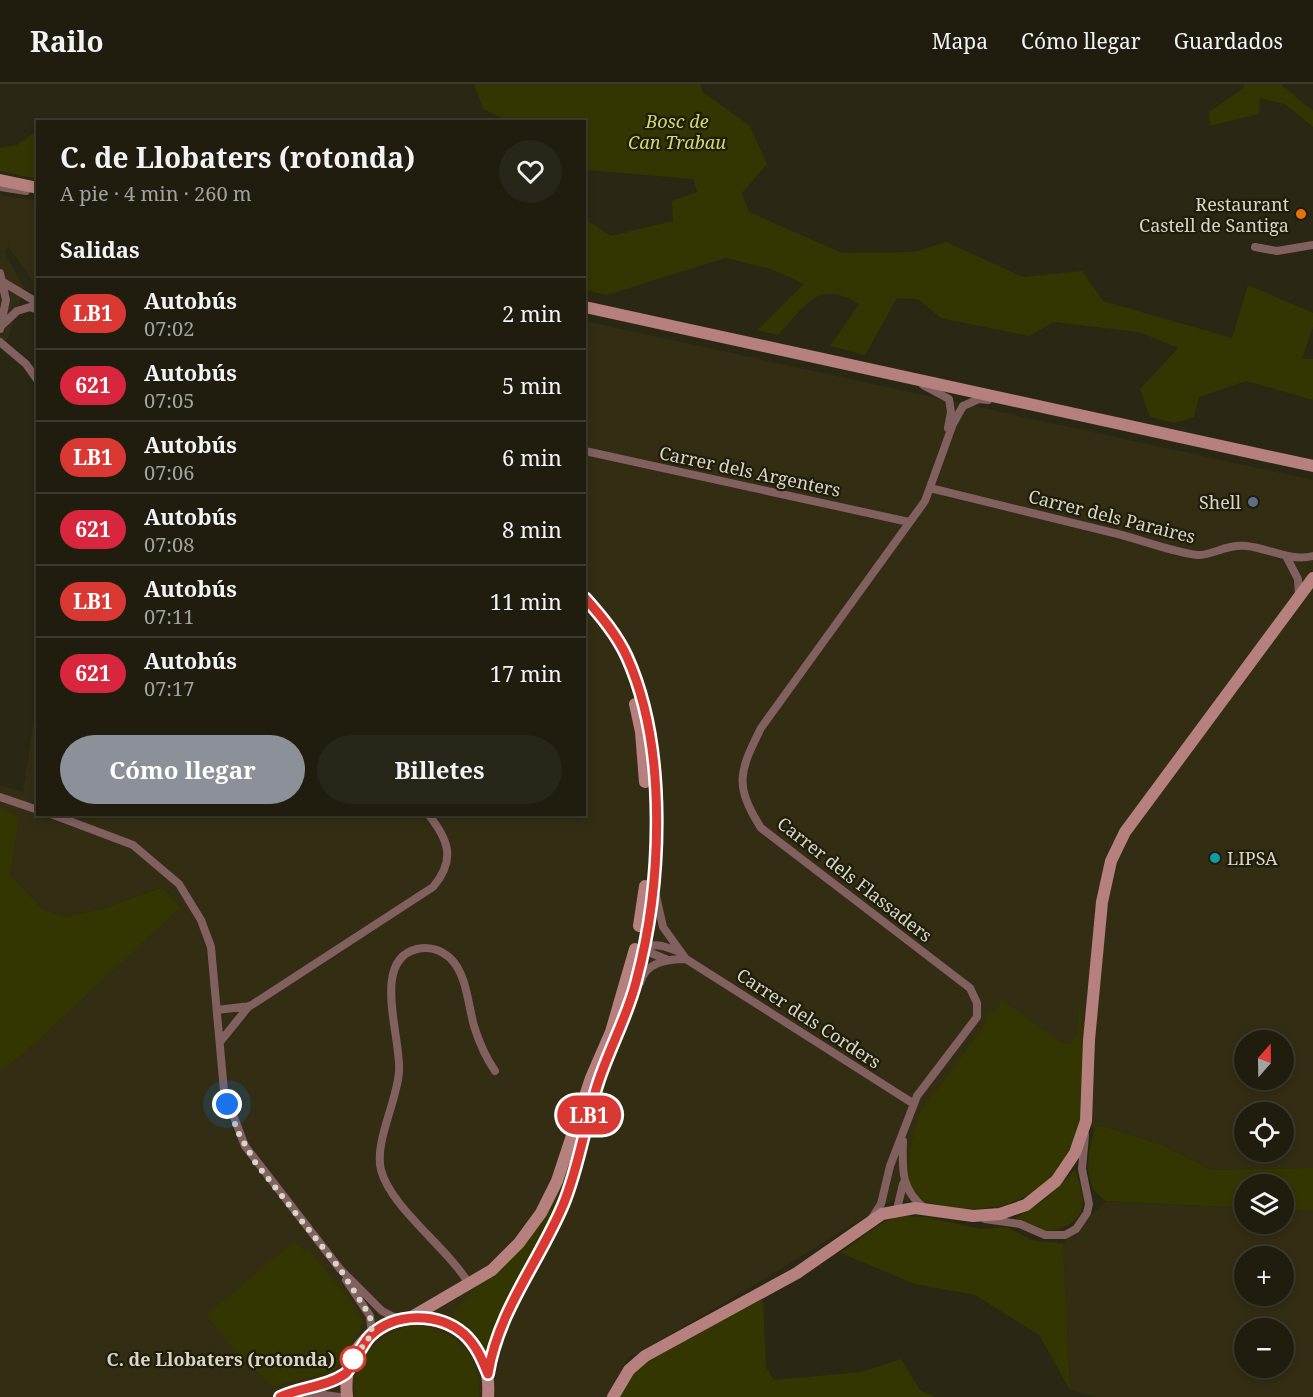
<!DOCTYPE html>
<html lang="es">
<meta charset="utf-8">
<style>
:root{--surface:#201d0f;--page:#282618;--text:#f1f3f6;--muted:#a2a29e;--line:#3d3b2f;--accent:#8c9099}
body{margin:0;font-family:"Noto Serif",serif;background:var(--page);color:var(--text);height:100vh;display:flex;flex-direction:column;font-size:22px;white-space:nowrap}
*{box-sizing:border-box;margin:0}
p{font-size:20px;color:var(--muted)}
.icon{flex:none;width:33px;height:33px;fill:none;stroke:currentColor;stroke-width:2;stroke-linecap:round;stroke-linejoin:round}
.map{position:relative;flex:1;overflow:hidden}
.drawer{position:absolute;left:36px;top:36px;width:550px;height:696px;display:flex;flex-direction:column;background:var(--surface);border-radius:0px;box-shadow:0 3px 9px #0003,0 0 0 2px var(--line)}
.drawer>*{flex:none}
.badge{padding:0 12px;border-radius:20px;font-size:21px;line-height:39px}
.needle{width:39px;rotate:20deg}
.controls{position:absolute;left:1234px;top:946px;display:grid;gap:12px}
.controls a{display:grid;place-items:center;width:60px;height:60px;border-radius:50%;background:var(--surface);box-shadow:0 3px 9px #0003,0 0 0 2px var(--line);font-size:30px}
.you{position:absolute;width:30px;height:30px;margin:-15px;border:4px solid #fff;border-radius:50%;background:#1a73e8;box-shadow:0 0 0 9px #1a73e833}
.map>.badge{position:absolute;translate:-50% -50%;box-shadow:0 0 0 3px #fff}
h2{padding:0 24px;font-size:22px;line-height:54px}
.round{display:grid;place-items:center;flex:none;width:63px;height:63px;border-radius:32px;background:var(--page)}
.summary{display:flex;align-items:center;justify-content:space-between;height:102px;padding:0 24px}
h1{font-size:28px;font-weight:700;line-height:45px}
.button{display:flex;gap:12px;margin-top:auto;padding:12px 24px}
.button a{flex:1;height:69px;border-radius:36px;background:var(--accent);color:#fff;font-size:24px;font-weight:700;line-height:69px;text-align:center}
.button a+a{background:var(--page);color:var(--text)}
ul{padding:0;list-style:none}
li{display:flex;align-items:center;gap:18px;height:72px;padding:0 24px;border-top:2px solid var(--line)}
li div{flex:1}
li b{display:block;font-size:22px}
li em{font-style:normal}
li .badge{min-width:66px;font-weight:700;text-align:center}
header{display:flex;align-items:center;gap:36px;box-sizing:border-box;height:84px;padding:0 30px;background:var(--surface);border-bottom:2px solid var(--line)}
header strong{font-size:28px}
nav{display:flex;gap:33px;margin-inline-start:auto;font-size:21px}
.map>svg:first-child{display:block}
.built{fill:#322d13;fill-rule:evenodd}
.green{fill:#333600}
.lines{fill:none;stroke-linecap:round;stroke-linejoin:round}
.street{stroke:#81605f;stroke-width:8}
.secondary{stroke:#b5807e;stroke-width:12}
.line-casing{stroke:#fff;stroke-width:14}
.line{stroke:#da3832;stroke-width:9}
.walk{stroke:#d8d6ca;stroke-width:6;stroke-dasharray:0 10.8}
.food-dot{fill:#e8710a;stroke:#201d0a;stroke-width:2}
.service-dot{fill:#5c6f8a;stroke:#201d0a;stroke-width:2}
.culture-dot{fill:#0f9aa8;stroke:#201d0a;stroke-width:2}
.stop-dot{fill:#fff;stroke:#da3832;stroke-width:3}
.labels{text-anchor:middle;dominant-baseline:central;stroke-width:4.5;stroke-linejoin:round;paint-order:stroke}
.park-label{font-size:18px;font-style:italic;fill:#cfd972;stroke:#201d0a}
.poi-label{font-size:18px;fill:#d8d6ca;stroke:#201d0a;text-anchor:end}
.street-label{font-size:18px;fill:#d8d6ca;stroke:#201d0a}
.stop-label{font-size:18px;font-weight:bold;fill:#d8d6ca;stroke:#201d0a;text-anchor:end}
</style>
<header>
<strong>Railo</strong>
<nav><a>Mapa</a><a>Cómo llegar</a><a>Guardados</a></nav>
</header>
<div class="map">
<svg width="1313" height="1313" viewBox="0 0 1313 1313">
<rect width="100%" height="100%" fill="#2a2714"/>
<path class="built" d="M 0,111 L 38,117 L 37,198 L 32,196 L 8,162 L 5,169 L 24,204 L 9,252 L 0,264 Z
M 585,237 L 1313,396 L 1313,1084 L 1212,1086 L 1160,1060 L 1103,1042 L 1090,1044 L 1005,1124 L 893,1116 L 743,1208 L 627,1275 L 608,1313 L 0,1313 L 0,987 L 181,822 L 163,803 L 105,824 L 65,833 L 44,826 L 10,791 L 0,792 L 0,701 L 23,708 L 37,614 L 38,730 L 585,730 ZM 1245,957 L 1284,957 L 1284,996 L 1245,996 ZM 1245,1029 L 1284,1029 L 1284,1068 L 1245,1068 Z
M 1106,1117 L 1245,1124 L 1245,1140 L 1284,1140 L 1284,1126 L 1313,1127 L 1313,1313 L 1096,1313 L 1070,1306 L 1063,1159 ZM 1245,1173 L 1284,1173 L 1284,1212 L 1245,1212 ZM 1245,1245 L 1284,1245 L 1284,1284 L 1245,1284 Z"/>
<path class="green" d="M 474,0 L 700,0 L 703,8 L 750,42 L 767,80 L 742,109 L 749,128 L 842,169 L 914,168 L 946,158 L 1023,193 L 1082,187 L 1103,217 L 1232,254 L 1248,201 L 1313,229 L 1313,243 L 1302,275 L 1313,275 L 1313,316 L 1246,297 L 1199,313 L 1194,333 L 1174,339 L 1150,333 L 1140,305 L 1178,264 L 1139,248 L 1054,238 L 1029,252 L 941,234 L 918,215 L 897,214 L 865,271 L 830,262 L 859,220 C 817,194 805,223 778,251 L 757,246 L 804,200 L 771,185 L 725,174 L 607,211 L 585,206 L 585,135 L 611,152 L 673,137 L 672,117 L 697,108 L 693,95 L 585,86 L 585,38 L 508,37 L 483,25 Z
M 1243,0 L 1280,0 L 1313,27 L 1313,43 L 1285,20 L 1260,14 L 1259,30 L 1210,42 L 1209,28 L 1244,4 Z
M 37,46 L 37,95 L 0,87 L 0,64 L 17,61 Z
M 0,725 L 19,732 L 10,791 L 44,826 L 65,833 L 105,824 L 163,803 L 181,823 L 20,973 L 0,987 Z
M 1080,913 C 1081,948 1087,1023 1076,1054 C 1056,1110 1004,1131 948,1123 C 934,1121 916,1116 910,1102 C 904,1087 914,1046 919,1030 C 922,1023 930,1015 935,1008 C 952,985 969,962 986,939 L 988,929 L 998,926 L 1000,914 L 1060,958 L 1070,960 L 1077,950 Z
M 1103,1042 L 1160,1060 L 1212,1086 L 1313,1084 L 1313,1127 L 1284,1126 L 1284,1101 L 1245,1101 L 1245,1124 L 1106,1117 C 1080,1101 1088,1068 1095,1043 Z
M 571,1075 L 572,1079 L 563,1110 L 485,1272 L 471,1251 L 453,1236 L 454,1227 L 476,1202 L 497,1186 Z
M 1075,1086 C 1083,1108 1091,1132 1064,1143 C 1057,1146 1047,1148 1040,1146 C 1032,1143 1023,1137 1015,1134 L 1043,1117 Z
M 896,1132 L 928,1133 L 980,1145 L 1007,1143 L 1034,1157 L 1063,1159 L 1070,1306 L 1039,1251 L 975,1211 L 915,1200 L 841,1169 L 877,1142 Z
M 294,1158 L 305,1168 L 308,1165 L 352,1218 L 364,1238 L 342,1280 L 330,1289 L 272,1302 L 239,1272 L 206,1231 Z
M 763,1215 L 766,1283 L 774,1296 L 861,1288 L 901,1275 L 920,1306 L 935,1313 L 620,1313 L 634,1286 L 657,1269 Z
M 417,1241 C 460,1249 479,1269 479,1313 L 356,1313 C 348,1272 382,1247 417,1241 Z"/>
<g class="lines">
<path class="street" d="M 0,103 L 26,107
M 1255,163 L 1277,167 L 1313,161
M 0,189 L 6,216 L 0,245
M 3,198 L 38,219
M 1,242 L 17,227 L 30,223 L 38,226
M 0,258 L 26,280 L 38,297
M 923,301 L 949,315 L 951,328 L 948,344
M 585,367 L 909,438
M 930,404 C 993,419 1055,435 1118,450 C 1145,457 1169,467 1197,471 C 1211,472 1226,460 1246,462 C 1269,464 1290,478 1313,472
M 1286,472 L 1298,495 L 1299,513
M 0,713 L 38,726
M 51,730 L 133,761 L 179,800 L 201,836 L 211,863 L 224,1007 L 245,1062 L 340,1185 L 382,1227 L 400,1236
M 656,812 L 663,843 L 686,875 L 914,1020
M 644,862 L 646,867 L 668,876
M 642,866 C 655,857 666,863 680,868
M 640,899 C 646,878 667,875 686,875
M 217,926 L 250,922 L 433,803 C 456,776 449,756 428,730
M 220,958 L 249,922
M 903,1057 C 902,1086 901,1107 926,1125
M 897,1125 L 903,1100
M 872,1134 L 881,1120 L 890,1082 L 917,1012 L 977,933 L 977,919 L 970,904 L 761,744 C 734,701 739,688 761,644 L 925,417 L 953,340 L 963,322 L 979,315 L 988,316
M 985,1135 L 1020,1140 L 1045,1151 L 1065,1151 L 1076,1145 L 1087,1129 L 1089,1120 L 1082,1085 L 1085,1051
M 346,1196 L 370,1232 L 372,1250
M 469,1200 C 448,1164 391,1124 381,1086 C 374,1059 397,1017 399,988 C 402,955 370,876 417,865 C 429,862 441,866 450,874 C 467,890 468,921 474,942 C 479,958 486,974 495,987
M 280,1313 C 303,1303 328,1302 349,1287
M 299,1313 L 325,1311 L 339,1313"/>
<path class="secondary" d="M 0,96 L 38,104
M 585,223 L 1313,382
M 635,620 L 641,648 L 645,698
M 639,842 L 645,802
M 410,1234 L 492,1186 L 519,1159 L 541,1129 L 557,1097 L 591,994 L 611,948 L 635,865
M 487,1290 C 498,1227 539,1178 563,1121 C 579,1083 585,1039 598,999 C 609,965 627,933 636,898 C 661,802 668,664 627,573 C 617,551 601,532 585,514
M 347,1313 C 336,1211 496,1207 488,1313
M 613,1313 L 629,1286 L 645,1272 L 797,1189 L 882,1130 L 915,1124 L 973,1132 L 1000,1130 L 1026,1121 L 1056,1097 L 1075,1069 L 1086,1037 L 1089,956 L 1102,818 L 1111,777 L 1125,748 L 1313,494"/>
</g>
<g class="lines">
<defs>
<path id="line" d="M 280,1313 C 301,1303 326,1303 345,1290 C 351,1286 361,1261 370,1252 C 395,1228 438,1228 464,1250 C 476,1261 482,1275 488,1290 C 498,1227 539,1178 563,1121 C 579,1083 585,1039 598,999 C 609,965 627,933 636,898 C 662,802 668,664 627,573 C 617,551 601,532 585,514"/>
</defs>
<use href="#line" class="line-casing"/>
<use href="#line" class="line"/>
<path class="walk" d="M 227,1020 L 239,1050 L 255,1078 L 340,1185 L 370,1232 L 372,1250 L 353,1275"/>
</g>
<circle class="food-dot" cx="1301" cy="130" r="6"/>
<circle class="service-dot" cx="1253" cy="418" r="6"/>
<circle class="culture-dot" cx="1215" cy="774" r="6"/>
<circle class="stop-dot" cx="353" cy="1275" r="12"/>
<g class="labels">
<g class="park-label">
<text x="677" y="37">Bosc de<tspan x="677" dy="21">Can Trabau</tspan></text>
</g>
<g class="poi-label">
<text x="1289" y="120">Restaurant<tspan x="1289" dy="21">Castell de Santiga</tspan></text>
<text x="1241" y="418">Shell</text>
<text x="1227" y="774" text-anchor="start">LIPSA</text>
</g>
<g class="street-label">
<text transform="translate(750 387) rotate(12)">Carrer dels Argenters</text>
<text transform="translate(1112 432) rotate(14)">Carrer dels Paraires</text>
<text transform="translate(855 795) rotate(38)">Carrer dels Flassaders</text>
<text transform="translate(809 934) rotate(33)">Carrer dels Corders</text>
</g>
<g class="stop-label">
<text x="335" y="1275">C. de Llobaters (rotonda)</text>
</g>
</g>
</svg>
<div class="controls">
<a><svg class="needle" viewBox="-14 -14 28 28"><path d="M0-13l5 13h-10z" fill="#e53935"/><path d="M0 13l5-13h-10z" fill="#a2a29e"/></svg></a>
<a><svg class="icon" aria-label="locate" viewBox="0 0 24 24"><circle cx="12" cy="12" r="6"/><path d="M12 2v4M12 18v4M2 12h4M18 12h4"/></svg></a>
<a><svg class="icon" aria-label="layers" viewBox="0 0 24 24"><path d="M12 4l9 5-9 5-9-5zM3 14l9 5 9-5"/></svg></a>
<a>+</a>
<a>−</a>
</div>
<div class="you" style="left:227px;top:1020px"></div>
<b class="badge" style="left:589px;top:1031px;background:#da3832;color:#fff">LB1</b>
<section class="drawer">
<div class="summary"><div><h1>C. de Llobaters (rotonda)</h1><p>A pie · 4 min · 260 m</p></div><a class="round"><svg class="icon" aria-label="heart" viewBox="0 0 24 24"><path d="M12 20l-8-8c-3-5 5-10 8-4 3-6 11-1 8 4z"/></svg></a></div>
<h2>Salidas</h2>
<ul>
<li><span class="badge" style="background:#da3832;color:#fff">LB1</span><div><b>Autobús</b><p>07:02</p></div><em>2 min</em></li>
<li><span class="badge" style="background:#d7263d;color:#fff">621</span><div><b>Autobús</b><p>07:05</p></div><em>5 min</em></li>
<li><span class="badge" style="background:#da3832;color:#fff">LB1</span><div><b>Autobús</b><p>07:06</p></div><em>6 min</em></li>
<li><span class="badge" style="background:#d7263d;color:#fff">621</span><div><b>Autobús</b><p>07:08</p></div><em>8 min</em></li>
<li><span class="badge" style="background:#da3832;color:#fff">LB1</span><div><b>Autobús</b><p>07:11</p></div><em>11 min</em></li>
<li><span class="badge" style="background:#d7263d;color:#fff">621</span><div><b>Autobús</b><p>07:17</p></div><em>17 min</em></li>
</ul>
<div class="button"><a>Cómo llegar</a><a>Billetes</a></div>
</section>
</div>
